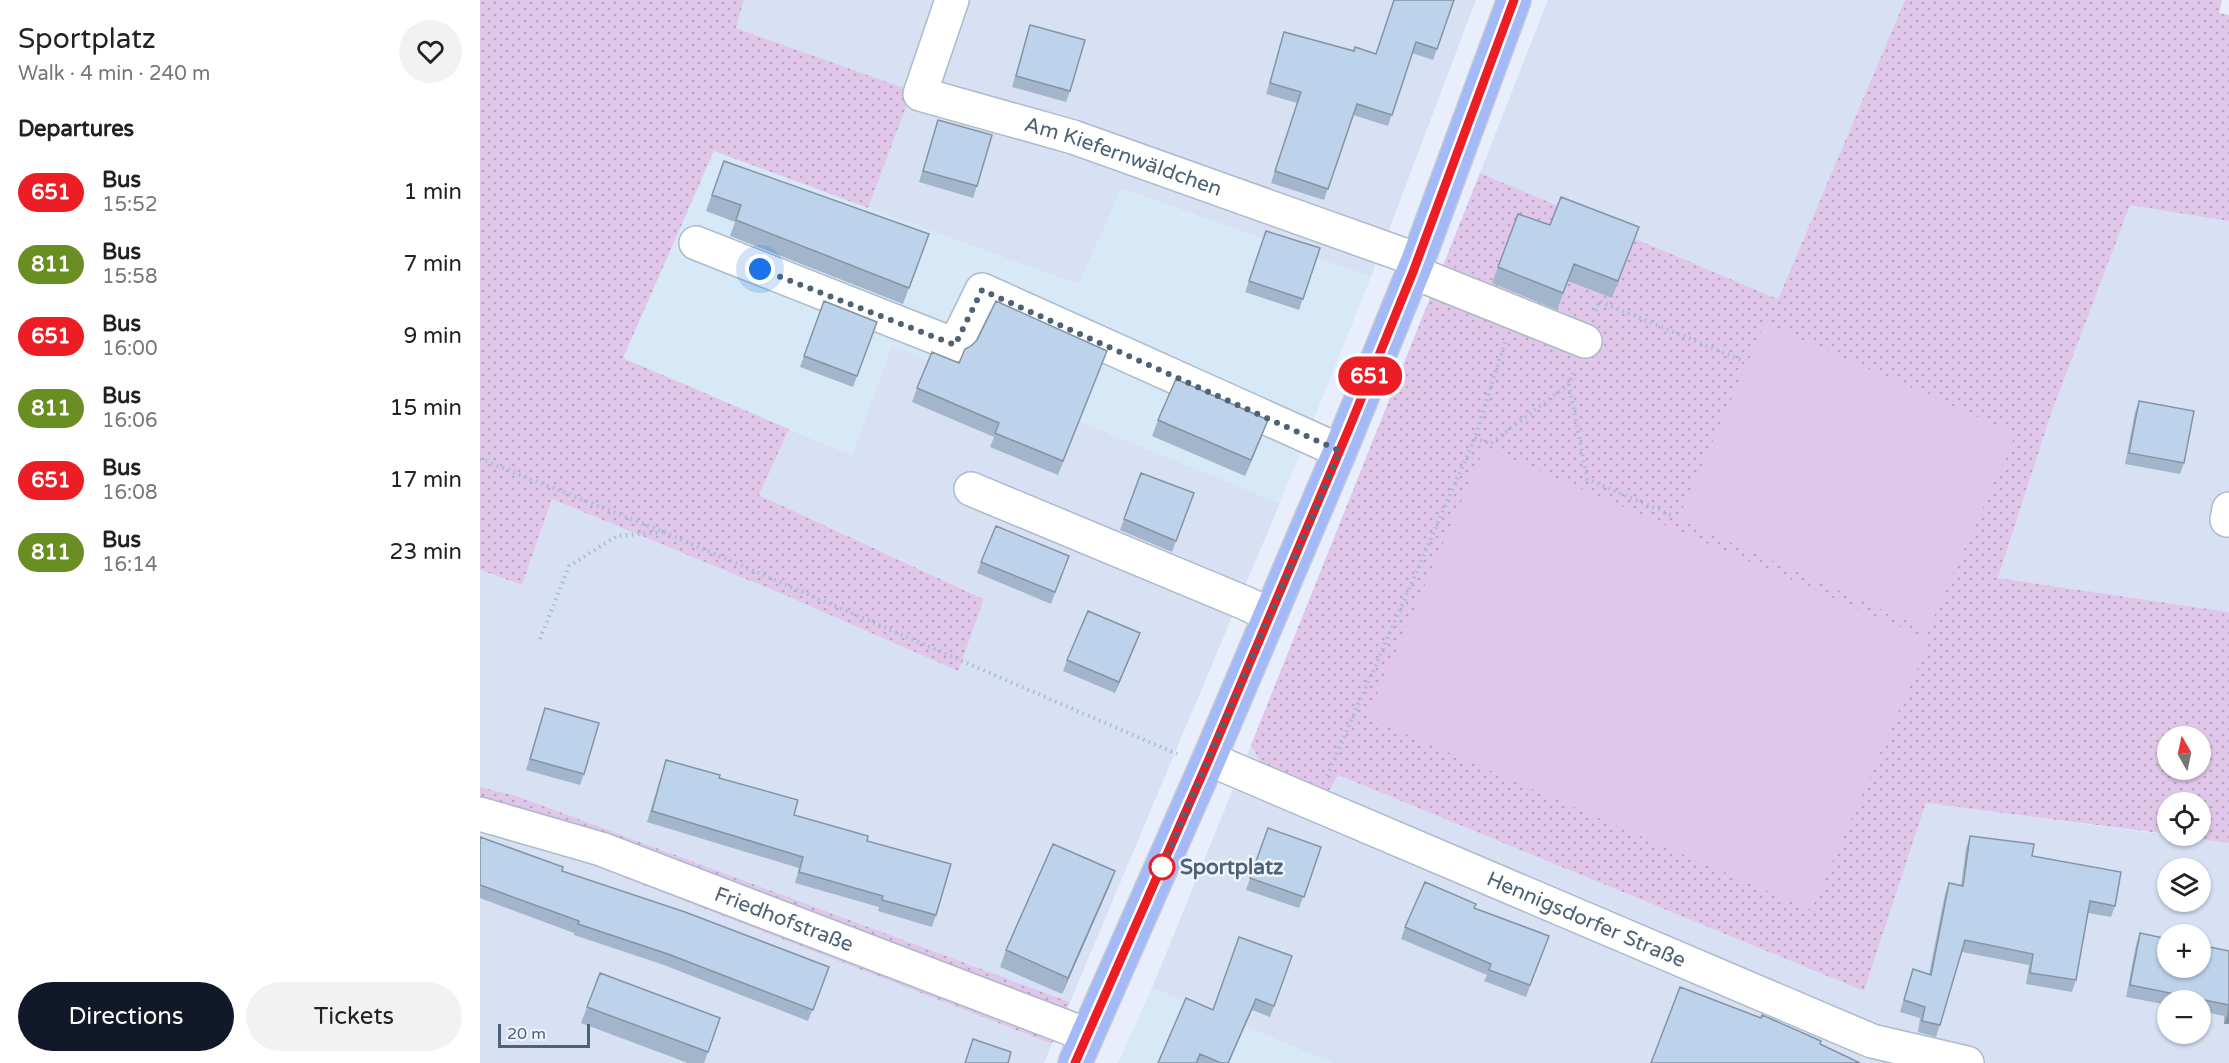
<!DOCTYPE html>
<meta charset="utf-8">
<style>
:root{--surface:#fff;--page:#f2f2f2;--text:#222;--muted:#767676;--accent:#111827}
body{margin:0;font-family:"Varela Round",sans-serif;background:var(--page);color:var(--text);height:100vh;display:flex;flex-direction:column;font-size:22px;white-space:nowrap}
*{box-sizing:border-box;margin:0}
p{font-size:20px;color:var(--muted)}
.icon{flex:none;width:33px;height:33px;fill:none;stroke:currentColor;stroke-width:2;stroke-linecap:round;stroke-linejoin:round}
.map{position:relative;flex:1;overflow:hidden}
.drawer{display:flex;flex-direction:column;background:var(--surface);width:480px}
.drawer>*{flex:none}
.badge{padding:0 12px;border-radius:20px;font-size:21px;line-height:39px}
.needle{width:39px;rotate:351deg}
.tools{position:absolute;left:1677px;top:726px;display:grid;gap:12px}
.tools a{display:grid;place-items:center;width:54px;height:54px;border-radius:50%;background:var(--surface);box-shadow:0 2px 4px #0004;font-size:30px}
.scale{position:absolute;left:18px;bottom:15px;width:92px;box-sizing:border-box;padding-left:6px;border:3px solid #4d6275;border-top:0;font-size:16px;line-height:21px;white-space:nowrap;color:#4d6275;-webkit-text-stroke:4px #eff3fe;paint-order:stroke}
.you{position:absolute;width:30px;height:30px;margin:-15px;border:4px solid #fff;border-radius:50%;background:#1a73e8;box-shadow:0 0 0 9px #1a73e833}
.map>.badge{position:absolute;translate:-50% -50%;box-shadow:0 0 0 3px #fff}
h2{padding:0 18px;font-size:22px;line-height:54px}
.round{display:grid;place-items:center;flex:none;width:63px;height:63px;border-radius:32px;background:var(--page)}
.overview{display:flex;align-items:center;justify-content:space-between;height:102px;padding:0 18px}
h1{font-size:28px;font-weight:600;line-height:45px}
.action{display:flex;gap:12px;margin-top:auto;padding:12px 18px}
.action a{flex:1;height:69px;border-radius:36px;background:var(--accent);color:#fff;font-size:24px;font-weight:600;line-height:69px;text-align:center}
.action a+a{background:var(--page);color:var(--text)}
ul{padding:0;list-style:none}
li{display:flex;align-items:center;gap:18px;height:72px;padding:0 18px}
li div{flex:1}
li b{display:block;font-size:22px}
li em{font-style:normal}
li .badge{min-width:66px;font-weight:700;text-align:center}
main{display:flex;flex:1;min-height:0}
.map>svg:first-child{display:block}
.residential{fill:#d7e1f3;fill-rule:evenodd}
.commercial{fill:#d7e9f6}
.grass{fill:url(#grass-dots);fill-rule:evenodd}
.pitch{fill:#e0c7e9}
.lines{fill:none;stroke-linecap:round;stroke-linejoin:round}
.minor-casing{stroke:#acbacb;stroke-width:36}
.major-casing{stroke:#c6cdd3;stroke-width:36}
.path{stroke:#a4bcd5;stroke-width:4;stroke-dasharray:1.5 4.5;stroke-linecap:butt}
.minor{stroke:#fff;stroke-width:33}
.major{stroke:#a4b9f7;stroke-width:33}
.wall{fill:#a2b5ca}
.shaded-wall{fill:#8494a4}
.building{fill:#bcd3eb;stroke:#8494a4;stroke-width:1.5}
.line-casing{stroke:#fff;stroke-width:14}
.line{stroke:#ed1d25;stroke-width:9}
.walk{stroke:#4d6275;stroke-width:6;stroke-dasharray:0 10.8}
.stop-dot{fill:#fff;stroke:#ed1d25;stroke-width:3}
.labels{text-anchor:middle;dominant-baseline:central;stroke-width:5;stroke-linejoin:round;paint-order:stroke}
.street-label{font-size:21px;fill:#4d6275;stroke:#eff3fe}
.stop-label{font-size:21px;font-weight:bold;fill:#4d6275;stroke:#eff3fe;text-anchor:start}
</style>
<main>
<section class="drawer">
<div class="overview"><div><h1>Sportplatz</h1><p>Walk · 4 min · 240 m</p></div><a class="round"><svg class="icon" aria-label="heart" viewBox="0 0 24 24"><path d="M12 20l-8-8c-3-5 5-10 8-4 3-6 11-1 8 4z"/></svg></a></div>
<h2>Departures</h2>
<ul>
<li><span class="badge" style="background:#ed1d25;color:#fff">651</span><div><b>Bus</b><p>15:52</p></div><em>1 min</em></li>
<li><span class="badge" style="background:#6b8e23;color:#fff">811</span><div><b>Bus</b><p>15:58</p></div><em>7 min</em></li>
<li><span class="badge" style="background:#ed1d25;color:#fff">651</span><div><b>Bus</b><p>16:00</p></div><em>9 min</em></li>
<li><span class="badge" style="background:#6b8e23;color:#fff">811</span><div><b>Bus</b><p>16:06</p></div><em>15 min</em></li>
<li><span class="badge" style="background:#ed1d25;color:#fff">651</span><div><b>Bus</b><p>16:08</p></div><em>17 min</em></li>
<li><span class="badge" style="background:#6b8e23;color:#fff">811</span><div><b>Bus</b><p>16:14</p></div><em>23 min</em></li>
</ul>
<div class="action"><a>Directions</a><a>Tickets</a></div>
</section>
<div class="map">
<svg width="1749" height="1063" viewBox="0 0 1749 1063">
<defs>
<pattern id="grass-dots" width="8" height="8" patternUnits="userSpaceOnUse" patternTransform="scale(1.5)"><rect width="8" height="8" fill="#e0c7e9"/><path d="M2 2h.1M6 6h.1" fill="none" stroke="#b8a5c1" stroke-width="1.8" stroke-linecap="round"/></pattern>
</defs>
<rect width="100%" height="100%" fill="#e9eefc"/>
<path class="residential" d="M 264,0 L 996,0 L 891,277 L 642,189 L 599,285 L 388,208 L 431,91 L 256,28 Z
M 1068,0 L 1425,0 L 1298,299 L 1000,173 Z
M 1650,204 L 1749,221 L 1749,612 L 1518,578 L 1571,414 Z
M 412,345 L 800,503 L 590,1002 L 37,796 L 0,787 L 0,570 L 42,585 L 72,499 L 307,596 L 478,670 L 503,598 L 279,495 L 309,429 L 372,455 Z
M 771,745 L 781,763 L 849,791 L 858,775 L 1384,991 L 1446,803 L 1749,843 L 1749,1063 L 853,1063 L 672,988 ZM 1688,868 L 1720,868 L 1720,902 L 1688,902 ZM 1688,934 L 1720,934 L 1720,968 L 1688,968 ZM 1688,1000 L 1720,1000 L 1720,1034 L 1688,1034 Z
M 0,825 L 27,832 L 572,1044 L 564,1063 L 0,1063 Z"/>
<path class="commercial" d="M 234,151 L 598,285 L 641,189 L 891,277 L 800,503 L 412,345 L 372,455 L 142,358 Z
M 672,988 L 853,1063 L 638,1063 Z"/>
<path class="grass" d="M 0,0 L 264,0 L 256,28 L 432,91 L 388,208 L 234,151 L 143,358 L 309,429 L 279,495 L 504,599 L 478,671 L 307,596 L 72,499 L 42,585 L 0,570 Z
M 1425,0 L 1742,0 L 1739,13 L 1749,15 L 1749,221 L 1650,205 L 1571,414 L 1518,578 L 1749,612 L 1749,843 L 1695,836 L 1720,836 L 1720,802 L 1688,802 L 1687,834 L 1446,803 L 1384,991 L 858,775 L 849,791 L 781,763 L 771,745 L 1000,173 L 1298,299 ZM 1688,736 L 1720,736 L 1720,770 L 1688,770 Z
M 0,787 L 37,796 L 590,1002 L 572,1044 L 27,832 L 0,825 Z"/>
<path class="pitch" d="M 1285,323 L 1536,434 L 1448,630 L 1198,519 Z
M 1005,447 L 1450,640 L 1331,910 L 887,717 Z"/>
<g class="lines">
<defs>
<g id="minor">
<path id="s1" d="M 472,0 L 440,94 L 593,137 L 938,260"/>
<path d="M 216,243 L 475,345 L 502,290 L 860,451"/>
<path d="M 933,272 L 1105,341"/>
<path d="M 491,489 L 765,603 L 790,615"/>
<path d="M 1749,509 L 1747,520 L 1749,520"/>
<path id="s2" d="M 729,759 L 1392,1041 L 1487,1063"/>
<path id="s3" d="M 0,814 L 121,849 L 607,1035"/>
</g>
<path id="major" d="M 595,1063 L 729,759 L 860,451 L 938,260 L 1034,0"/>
</defs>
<use href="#minor" class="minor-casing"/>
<use href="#major" class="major-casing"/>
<path class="path" d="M 1116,311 L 1119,301 L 1261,360
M 1089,384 L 1107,479 L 1191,515
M 995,438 L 1010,444 L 1089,384 L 1095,369
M 0,459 L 184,532 L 697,754
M 60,639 L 89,566 L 137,536 L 183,532
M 847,776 L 995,438 L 1025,342"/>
<use href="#minor" class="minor"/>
<use href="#major" class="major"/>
</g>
<path class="wall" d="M 974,0 L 953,60 L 932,53 L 908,126 L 873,115 L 844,200 L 791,183 L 817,103 L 786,94 L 804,32 L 874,51 L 896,54 Z
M 550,25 L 590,91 L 586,102 L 532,87 Z
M 458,120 L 497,186 L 493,198 L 439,182 Z
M 244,161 L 449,234 L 423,304 L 250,236 L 255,222 L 226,211 Z
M 1038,214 L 1070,225 L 1159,227 L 1132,298 L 1088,281 L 1077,310 L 1012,283 Z
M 786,231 L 840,248 L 819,310 L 765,292 Z
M 344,301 L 397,322 L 373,387 L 320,367 Z
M 479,363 L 622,364 L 578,475 L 510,447 L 514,437 L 432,402 L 437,388 Z
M 1659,401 L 1704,463 L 1700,474 L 1645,464 L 1655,412 Z
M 678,420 L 788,420 L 765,476 L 672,436 Z
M 661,473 L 714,493 L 692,552 L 640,530 Z
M 589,556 L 571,604 L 497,573 L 501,562 Z
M 660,633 L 635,693 L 583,671 L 587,660 Z
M 65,708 L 104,774 L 100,785 L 46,770 Z
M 186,760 L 239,778 L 314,815 L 387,841 L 456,915 L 452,927 L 398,911 L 399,907 L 315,883 L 319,868 L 167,822 Z
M 788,828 L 841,847 L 819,908 L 766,890 Z
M 1490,836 L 1552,856 L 1635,906 L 1631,917 L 1608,913 L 1596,980 L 1592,992 L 1546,984 L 1549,965 L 1482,952 L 1456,1037 L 1438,1032 L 1440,1018 L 1420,1012 L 1433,969 L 1449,974 L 1465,894 L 1469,883 L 1481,886 L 1486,848 Z
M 0,837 L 82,871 L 349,967 L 328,1021 L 184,965 L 94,935 L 94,933 L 0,898 Z
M 629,887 L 582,994 L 520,967 L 526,950 Z
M 994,908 L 1069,936 L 1046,997 L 1004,981 L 1007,975 L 921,939 L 925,927 Z
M 1660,933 L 1749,951 L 1749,1024 L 1744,1024 L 1744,1016 L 1720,1011 L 1720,1000 L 1688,1000 L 1688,1005 L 1646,997 L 1656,945 Z
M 812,956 L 790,1017 L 772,1010 L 749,1063 L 678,1063 L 733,1010 Z
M 120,973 L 240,1018 L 224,1063 L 208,1063 L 101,1023 Z"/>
<path class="shaded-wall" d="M 788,420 L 782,436 L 765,476 L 771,460 Z
M 660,633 L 656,644 L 635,693 L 639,682 Z
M 635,871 L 629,887 L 582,994 L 588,978 Z
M 776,999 L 772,1010 L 748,1063 Z
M 1748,1012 L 1749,1012 L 1749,1024 L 1744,1024 Z"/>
<path class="building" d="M 914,0 L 974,0 L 957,49 L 936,42 L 912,115 L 877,104 L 848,189 L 795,171 L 821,92 L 790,83 L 804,32 L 874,51 L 875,47 L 896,54 Z
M 550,25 L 605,40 L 590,91 L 536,76 Z
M 458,120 L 512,135 L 497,186 L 443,171 Z
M 244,161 L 449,234 L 429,288 L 256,220 L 261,205 L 232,195 Z
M 1081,197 L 1159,227 L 1138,281 L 1094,264 L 1083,293 L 1018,267 L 1038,214 L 1070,225 Z
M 786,231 L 840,248 L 823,299 L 769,281 Z
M 344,301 L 397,322 L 377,376 L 324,356 Z
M 516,301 L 627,351 L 583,461 L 515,433 L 519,423 L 437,388 L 452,352 L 479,363 L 485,349 L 491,346 L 497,340 Z
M 696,379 L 788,420 L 771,460 L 678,420 Z
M 1659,401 L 1714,411 L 1704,463 L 1649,453 Z
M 661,473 L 714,493 L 696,541 L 644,519 Z
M 516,526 L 589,556 L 575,592 L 501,562 Z
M 608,611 L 660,633 L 639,682 L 587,660 Z
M 65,708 L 119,723 L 104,774 L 50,759 Z
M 186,760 L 240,775 L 239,778 L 318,800 L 314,815 L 388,836 L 387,841 L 471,864 L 456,915 L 402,900 L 403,896 L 319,872 L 323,857 L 172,811 Z
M 788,828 L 841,847 L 824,897 L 770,878 Z
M 1490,836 L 1554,844 L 1552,856 L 1641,872 L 1635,906 L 1610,901 L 1596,980 L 1550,973 L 1553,954 L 1485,940 L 1460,1025 L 1442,1021 L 1445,1007 L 1424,1000 L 1433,969 L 1451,975 L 1469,883 L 1483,886 Z
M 0,837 L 83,867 L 82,871 L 205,912 L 349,967 L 333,1010 L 188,954 L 98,924 L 99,921 L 0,885 Z
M 573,844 L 635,871 L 588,978 L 526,950 Z
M 945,882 L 996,904 L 994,908 L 1069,936 L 1050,985 L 1009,970 L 1011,964 L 925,927 Z
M 1660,933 L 1688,939 L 1688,968 L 1720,968 L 1720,945 L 1749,951 L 1749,1012 L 1748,1012 L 1749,1005 L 1650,985 Z
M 759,937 L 812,956 L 794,1006 L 776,999 L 748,1063 L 741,1063 L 720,1054 L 716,1063 L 678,1063 L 706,998 L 733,1010 Z
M 120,973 L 240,1018 L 228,1052 L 107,1007 Z
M 1200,987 L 1281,1018 L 1282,1015 L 1341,1041 L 1340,1044 L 1380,1063 L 1171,1063 Z
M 493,1039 L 531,1052 L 528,1063 L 485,1063 Z"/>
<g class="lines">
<defs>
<path id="line" d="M 595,1063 L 729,759 L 868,431 L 933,272 L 1034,0"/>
</defs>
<use href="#line" class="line-casing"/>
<use href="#line" class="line"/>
<path class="walk" d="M 280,269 L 475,345 L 502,290 L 860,451 L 682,867"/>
</g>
<circle class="stop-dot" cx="682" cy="867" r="12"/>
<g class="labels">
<g class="street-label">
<text stroke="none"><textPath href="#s1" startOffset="312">Am Kiefernwäldchen</textPath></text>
<text stroke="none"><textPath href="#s2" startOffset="410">Hennigsdorfer Straße</textPath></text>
<text stroke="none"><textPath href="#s3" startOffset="322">Friedhofstraße</textPath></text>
</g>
<g class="stop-label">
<text x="700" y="867">Sportplatz</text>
</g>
</g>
</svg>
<div class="tools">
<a><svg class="needle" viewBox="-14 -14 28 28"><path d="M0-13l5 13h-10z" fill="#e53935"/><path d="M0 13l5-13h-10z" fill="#767676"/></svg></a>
<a><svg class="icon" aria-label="locate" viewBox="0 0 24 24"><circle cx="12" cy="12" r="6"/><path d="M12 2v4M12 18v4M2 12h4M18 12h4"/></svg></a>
<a><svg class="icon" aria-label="layers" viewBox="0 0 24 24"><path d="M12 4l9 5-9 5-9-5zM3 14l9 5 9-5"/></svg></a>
<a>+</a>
<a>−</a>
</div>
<div class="scale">20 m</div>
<div class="you" style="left:280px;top:269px"></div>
<b class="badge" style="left:890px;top:376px;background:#ed1d25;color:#fff">651</b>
</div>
</main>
